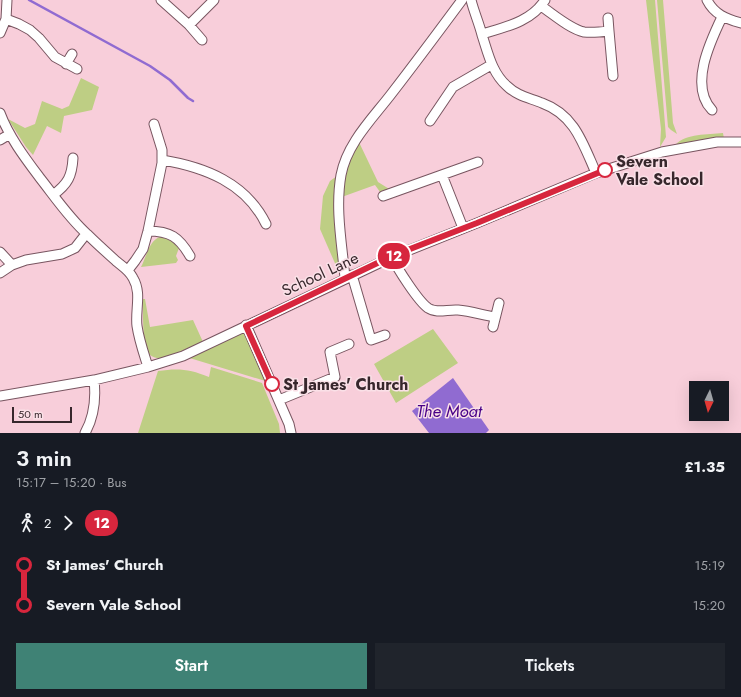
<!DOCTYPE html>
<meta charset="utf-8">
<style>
:root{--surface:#171b24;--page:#20242c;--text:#f1f3f6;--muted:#9ea1a6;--accent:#3f8275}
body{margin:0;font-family:Jost,sans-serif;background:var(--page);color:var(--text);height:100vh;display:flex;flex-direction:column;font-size:15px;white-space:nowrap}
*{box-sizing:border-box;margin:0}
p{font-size:13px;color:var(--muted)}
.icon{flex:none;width:22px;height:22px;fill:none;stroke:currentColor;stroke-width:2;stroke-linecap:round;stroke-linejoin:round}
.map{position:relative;height:433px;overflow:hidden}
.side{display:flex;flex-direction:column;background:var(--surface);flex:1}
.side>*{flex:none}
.badge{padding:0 8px;border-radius:13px;font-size:14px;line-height:26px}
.needle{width:26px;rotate:185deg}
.buttons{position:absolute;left:689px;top:381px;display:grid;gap:8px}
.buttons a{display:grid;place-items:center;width:40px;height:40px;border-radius:0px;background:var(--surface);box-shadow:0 4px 16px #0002;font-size:20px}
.scale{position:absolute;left:12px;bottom:10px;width:60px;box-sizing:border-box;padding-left:4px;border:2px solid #37272c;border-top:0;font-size:11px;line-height:14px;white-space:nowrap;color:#37272c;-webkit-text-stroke:3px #fae0e7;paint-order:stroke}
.map>.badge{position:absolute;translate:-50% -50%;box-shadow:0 0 0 2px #fff}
.legs{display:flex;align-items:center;gap:6px;height:44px;padding:0 16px;font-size:13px}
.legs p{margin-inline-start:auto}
.summary{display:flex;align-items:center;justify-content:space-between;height:68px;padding:0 16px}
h1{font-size:22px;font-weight:600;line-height:30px}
.primary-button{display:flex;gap:8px;margin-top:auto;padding:8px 16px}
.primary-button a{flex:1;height:46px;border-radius:0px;background:var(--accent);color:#fff;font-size:16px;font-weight:600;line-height:46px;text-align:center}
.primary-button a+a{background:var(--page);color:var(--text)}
ul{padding:0 16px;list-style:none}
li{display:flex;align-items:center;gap:14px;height:40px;font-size:15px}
li i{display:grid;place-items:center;width:6px;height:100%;margin:0 5px;background:currentColor}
li i::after{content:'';width:10px;height:10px;margin:-5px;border:3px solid;border-radius:50%;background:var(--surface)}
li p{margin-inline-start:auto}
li:first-child i{background:linear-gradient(#0000 50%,currentColor 0)}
li:last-child i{background:linear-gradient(currentColor 50%,#0000 0)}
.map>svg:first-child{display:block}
.green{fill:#bece84}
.water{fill:#906bd1}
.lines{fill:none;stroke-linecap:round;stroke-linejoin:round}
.stream{stroke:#906bd1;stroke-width:2.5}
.street-casing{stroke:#785560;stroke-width:11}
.street{stroke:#fff;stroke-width:9}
.line-1-casing{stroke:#fff;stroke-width:9}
.line-1{stroke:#d7263d;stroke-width:6}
.stop-1-dot{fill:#fff;stroke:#d7263d;stroke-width:2}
.labels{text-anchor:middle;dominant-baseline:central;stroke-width:3;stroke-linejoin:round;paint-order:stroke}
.stop-label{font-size:16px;font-weight:bold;fill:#37272c;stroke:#fae0e7;text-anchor:start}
.street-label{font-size:16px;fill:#37272c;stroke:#fae0e7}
.water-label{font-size:17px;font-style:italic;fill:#480087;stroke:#fae0e7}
</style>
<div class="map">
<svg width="741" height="433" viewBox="0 0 741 433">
<rect width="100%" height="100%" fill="#f8ceda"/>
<path class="green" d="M 646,0 L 655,0 L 666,137 L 660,147 L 661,129 Z
M 657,0 L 663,0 L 673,123 L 677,134 L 671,130 L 668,127 Z
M 81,78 L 99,87 L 92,110 L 64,116 L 61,133 L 47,126 L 33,155 L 26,147 L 8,119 L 25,128 L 35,124 L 42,101 L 62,109 L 69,106 Z
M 723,133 L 724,139 L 675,145 C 687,133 707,135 723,133 Z
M 357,138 L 378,182 L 394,192 L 383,196 L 375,185 L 339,198 L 341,173 Z
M 337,176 L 336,230 L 335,230 L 339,231 L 341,277 L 320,229 L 323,196 L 330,181 Z
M 160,237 C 167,239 175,241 179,248 L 176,256 L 178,260 L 176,263 L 141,267 C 146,258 149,240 160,237 Z
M 143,299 L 145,299 L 150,327 L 193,320 L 203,342 L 167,357 C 161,359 154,359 149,354 C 142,344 143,312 143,299 Z
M 246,325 L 272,383 L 183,356 Z
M 433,329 L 458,363 L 396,403 L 374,364 Z
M 211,367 L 262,383 L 279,424 L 280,433 L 138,433 L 158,371 C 178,368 190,369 209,377 Z"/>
<path class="water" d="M 453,378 L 489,430 L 486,433 L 429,433 L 412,411 Z"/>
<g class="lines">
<path class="stream" d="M 29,0 L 150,66 L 170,80 L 188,98 L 193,101"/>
<defs>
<path id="street" d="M 161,0 L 189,25 L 202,40
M 471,0 C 474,12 479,23 482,35 C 488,53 492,73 507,86 C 517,96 530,98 542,103 C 575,115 583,144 596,173
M 707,0 C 714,14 726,19 741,23
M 541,6 C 553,14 570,29 584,32 C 592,33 601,32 609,31 L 613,76
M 608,18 L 609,31
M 6,19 L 19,24 L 30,30 L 39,38 L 55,57 L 77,69
M 189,25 L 214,0
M 0,33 L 6,19 L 7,0
M 482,34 C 505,27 531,22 545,0
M 66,64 L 72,54
M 712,110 C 689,86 710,42 722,17
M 0,113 C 9,137 25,158 40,178 C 55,197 69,218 87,234 C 96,243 106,252 116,261 C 123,267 129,270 133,278 C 142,293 135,310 137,326 C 139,340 144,354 148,367
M 430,121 L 453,87 L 491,65
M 0,140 L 10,134
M 162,160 C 205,167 246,183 266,224
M 442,175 L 463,228
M 53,195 C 68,184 72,176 73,158
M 383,196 L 478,162
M 148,231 C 170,231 179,237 190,256
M 0,252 L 12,265
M 392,257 C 397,268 418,301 428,308 C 437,314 448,309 458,310 C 470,311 483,315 495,317
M 128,270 L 135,261 L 143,249 L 148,231 L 162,163 L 162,150 L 154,124
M 0,273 L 12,265 L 26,260 L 62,254 L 75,248 L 86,234
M 352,275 L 371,340 L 385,335
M 345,278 C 342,244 335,209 341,175 C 347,143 373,118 392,93 C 416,62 439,31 462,0
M 246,325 L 289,424 L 291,433
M 493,327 L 499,303
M 0,396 L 94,380 L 148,367 L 183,356 L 392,257 L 477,223 L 596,173 L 662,152 L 717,142 L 741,142
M 279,400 L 335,377 L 330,352 L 349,344
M 85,433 C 94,417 96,398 94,380"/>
</defs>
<use href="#street" class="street-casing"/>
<use href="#street" class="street"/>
</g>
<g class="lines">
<defs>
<path id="line-1" d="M 272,384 L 246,326 L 392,256 L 477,223 L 605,170"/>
</defs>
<use href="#line-1" class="line-1-casing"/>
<use href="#line-1" class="line-1"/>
</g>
<g class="stop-1-dot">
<circle cx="605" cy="170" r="7"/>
<circle cx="272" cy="384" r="7"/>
</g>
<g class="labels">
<g class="stop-label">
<text x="616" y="161">Severn<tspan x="616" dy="18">Vale School</tspan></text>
<text x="283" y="384">St James' Church</text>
</g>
<g class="street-label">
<text transform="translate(320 274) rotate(-25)">School Lane</text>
</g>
<g class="water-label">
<text x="449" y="411">The Moat</text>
</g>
</g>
</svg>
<div class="buttons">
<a><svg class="needle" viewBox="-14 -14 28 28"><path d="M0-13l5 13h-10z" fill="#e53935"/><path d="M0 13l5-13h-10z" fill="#9ea1a6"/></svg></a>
</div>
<div class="scale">50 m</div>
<b class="badge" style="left:394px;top:256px;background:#d7263d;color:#fff">12</b>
</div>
<section class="side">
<div class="summary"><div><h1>3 min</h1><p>15:17 – 15:20 · Bus</p></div><b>£1.35</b></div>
<div class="legs"><svg class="icon" aria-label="walk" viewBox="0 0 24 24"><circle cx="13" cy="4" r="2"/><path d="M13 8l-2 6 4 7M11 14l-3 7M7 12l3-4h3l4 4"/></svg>2<svg class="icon" aria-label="forward" viewBox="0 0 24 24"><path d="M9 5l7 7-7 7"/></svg><b class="badge" style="background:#d7263d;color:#fff">12</b></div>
<ul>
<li><i style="color:#d7263d"></i><b>St James' Church</b><p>15:19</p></li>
<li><i style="color:#d7263d"></i><b>Severn Vale School</b><p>15:20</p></li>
</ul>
<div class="primary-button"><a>Start</a><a>Tickets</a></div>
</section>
